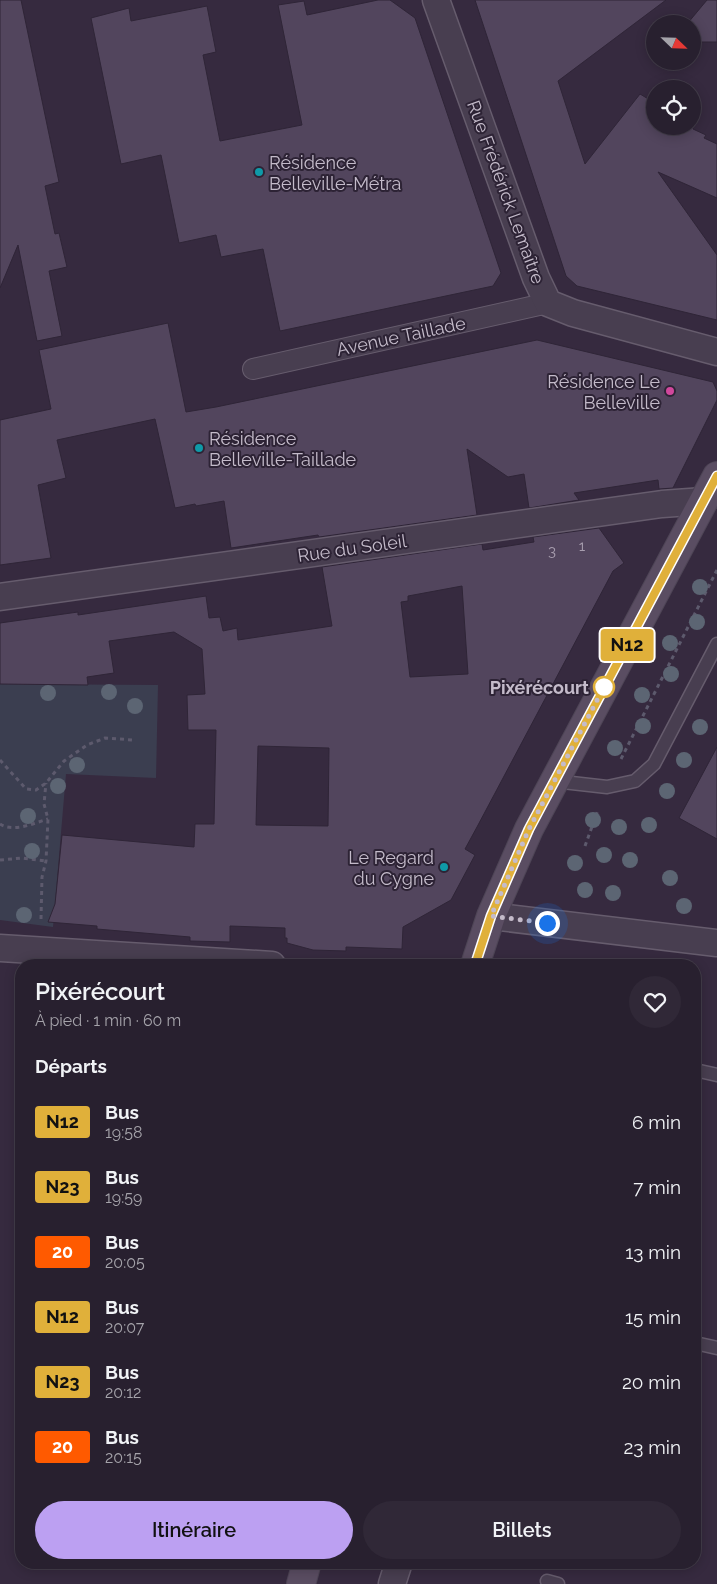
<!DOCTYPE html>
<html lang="fr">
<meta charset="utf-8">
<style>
:root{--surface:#28202f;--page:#302837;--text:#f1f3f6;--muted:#a5a3aa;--line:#443e4b;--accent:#bca0f2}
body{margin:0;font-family:Raleway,sans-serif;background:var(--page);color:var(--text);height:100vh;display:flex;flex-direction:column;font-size:19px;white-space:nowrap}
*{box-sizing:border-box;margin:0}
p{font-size:16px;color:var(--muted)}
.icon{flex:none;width:28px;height:28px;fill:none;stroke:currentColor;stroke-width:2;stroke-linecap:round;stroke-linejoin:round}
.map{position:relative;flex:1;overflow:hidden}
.drawer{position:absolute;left:15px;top:959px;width:686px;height:610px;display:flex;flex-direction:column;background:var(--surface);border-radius:20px;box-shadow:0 2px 12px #0003,0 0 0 1px var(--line)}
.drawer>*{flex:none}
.badge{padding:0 10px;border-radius:4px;font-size:18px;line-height:32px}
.needle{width:32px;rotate:113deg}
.tools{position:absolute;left:646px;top:15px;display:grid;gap:10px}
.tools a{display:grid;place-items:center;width:55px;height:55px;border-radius:50%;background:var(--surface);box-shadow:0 2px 12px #0003,0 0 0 1px var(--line);font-size:25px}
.you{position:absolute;width:25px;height:25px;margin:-12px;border:4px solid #fff;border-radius:50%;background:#1a73e8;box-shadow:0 0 0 8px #1a73e833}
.map>.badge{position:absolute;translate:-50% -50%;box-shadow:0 0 0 2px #fff}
h2{padding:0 20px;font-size:19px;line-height:45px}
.round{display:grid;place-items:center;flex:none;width:52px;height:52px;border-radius:26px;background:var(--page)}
.summary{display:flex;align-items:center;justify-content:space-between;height:85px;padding:0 20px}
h1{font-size:24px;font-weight:600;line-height:38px}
.cta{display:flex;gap:10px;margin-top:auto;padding:10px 20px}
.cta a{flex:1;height:58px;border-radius:30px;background:var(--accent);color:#111;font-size:20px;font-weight:600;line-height:58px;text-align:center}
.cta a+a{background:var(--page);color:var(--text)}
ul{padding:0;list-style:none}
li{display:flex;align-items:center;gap:15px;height:65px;padding:0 20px}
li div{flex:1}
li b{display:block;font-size:19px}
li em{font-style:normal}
li .badge{min-width:55px;font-weight:700;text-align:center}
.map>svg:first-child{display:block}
.green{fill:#3b3e50}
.building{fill:#52455d;stroke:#2f2537;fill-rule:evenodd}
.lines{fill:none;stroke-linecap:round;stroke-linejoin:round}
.service-casing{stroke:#665c6d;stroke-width:15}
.pedestrian-casing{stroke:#665c6d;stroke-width:22}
.minor-casing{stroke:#665c6d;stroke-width:29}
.secondary-casing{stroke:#4e4556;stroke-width:30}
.path{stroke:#5d5a6d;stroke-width:3;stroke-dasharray:4 4;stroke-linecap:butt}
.service{stroke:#483e50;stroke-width:12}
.pedestrian{stroke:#483e50;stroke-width:20}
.minor{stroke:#483e50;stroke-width:26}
.secondary{stroke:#5a4d62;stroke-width:28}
.tree{fill:#5c6573}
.line-casing{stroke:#fff;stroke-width:11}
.line{stroke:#e0b03a;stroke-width:8}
.walk{stroke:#c4bbca;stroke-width:5;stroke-dasharray:0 9}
.culture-dot{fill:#0f9aa8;stroke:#2d2335;stroke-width:2}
.hotel-dot{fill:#d1479c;stroke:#2d2335;stroke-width:2}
.stop-dot{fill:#fff;stroke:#e0b03a;stroke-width:2.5}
.labels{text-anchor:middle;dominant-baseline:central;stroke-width:4;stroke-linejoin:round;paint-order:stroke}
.number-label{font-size:15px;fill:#a89eaf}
.poi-label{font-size:18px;fill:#c4bbca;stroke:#2d2335;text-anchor:start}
.street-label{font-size:18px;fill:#c4bbca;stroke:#2d2335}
.stop-label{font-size:18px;font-weight:bold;fill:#c4bbca;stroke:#2d2335;text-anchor:end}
</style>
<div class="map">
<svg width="717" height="1584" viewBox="0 0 717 1584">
<rect width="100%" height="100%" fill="#362a3f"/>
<path class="green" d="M 0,684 L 158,685 L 156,778 L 66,774 L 53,927 L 0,920 Z"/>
<path class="building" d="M 0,0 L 21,0 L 59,182 L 45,186 L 55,234 L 59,233 L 67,267 L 49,271 L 62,336 L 37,341 L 18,245 L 0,288 Z
M 378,0 L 390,0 L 415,18 L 501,273 L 493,286 L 280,331 L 263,249 L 221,257 L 216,235 L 179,243 L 161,155 L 121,164 L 91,18 L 129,8 L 131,21 L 207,6 L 216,52 L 203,55 L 220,141 L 302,125 L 278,5 L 304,1 L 307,15 Z
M 475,0 L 666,0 L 558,81 L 585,164 L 640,94 L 655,103 L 655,126 L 692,125 L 694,126 L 693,129 L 706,135 L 704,138 L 717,144 L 717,198 L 658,172 L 717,255 L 717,320 L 577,286 L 566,276 Z
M 707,0 L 717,0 L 717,42 L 692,42 L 692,24 L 687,24 Z
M 168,323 L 186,412 L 216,407 L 537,340 L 713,382 L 717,391 L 717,400 L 673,488 L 659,489 L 658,480 L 574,493 L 579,500 L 529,508 L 524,474 L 508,477 L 467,449 L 477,515 L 319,537 L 318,535 L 231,548 L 224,501 L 196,506 L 195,504 L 175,508 L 155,419 L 57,440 L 66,478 L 38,485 L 51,558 L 0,565 L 0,420 L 51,409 L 39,350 Z
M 599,528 L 624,563 L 613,571 L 477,827 L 465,849 L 475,855 L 451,900 L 403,927 L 402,949 L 346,947 L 346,951 L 313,950 L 287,943 L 287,938 L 285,938 L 285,928 L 230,926 L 230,942 L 190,941 L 190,937 L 97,929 L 97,926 L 48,922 L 55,904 L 62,835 L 194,847 L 195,824 L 214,824 L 216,730 L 188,730 L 187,695 L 205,694 L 202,649 L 174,632 L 109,641 L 114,673 L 87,677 L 88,685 L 0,684 L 0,623 L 78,612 L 78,615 L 206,596 L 209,618 L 220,617 L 223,631 L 237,628 L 238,640 L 332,626 L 322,567 L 482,544 L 483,550 L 534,542 L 533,537 ZM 462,586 L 468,674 L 410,677 L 401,602 L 408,601 L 408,596 ZM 258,746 L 329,748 L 328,826 L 256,825 Z
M 717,747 L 717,839 L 679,818 Z"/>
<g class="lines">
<defs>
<path id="service" d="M 554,781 L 607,787 L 635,781 L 654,764 L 717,644
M 695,1070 L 717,1075
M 695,1343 L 717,1348
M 547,1581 L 558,1584"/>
<path id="pedestrian" d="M 253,369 L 548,303"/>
<path id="minor" d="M 436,0 L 536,278 L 548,303 L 573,313 L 717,352
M 0,597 L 662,504 L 704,501
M 491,916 L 717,943
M 0,948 L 272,965
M 392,1584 L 399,1562"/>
<path id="secondary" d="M 475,965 L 491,916 L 529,829 L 717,476
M 301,1584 L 307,1562"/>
</defs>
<use href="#service" class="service-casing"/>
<use href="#pedestrian" class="pedestrian-casing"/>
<use href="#minor" class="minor-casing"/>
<use href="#secondary" class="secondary-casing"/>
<path class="path" d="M 621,759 L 717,570
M 0,760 L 26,789 L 36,790 L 46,783 L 64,761 L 87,745 L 105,738 L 133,740
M 0,824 C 13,833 34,823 48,819
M 585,846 L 598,810
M 0,860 L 22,858 L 46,861
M 41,919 L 42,877 L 46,861 L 48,819 L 44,804 L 46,783"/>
<use href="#service" class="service"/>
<use href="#pedestrian" class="pedestrian"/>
<use href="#minor" class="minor"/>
<use href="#secondary" class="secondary"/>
</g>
<g class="tree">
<circle cx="700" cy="587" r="8"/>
<circle cx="697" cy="622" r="8"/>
<circle cx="670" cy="643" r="8"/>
<circle cx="671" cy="674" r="8"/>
<circle cx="109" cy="692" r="8"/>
<circle cx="48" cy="693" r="8"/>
<circle cx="642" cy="695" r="8"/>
<circle cx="135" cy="706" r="8"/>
<circle cx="643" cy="726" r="8"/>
<circle cx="700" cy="727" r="8"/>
<circle cx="615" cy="748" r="8"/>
<circle cx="684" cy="760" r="8"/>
<circle cx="77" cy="765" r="8"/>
<circle cx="58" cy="786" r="8"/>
<circle cx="667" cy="791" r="8"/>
<circle cx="28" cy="816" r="8"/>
<circle cx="593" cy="820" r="8"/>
<circle cx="649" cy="825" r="8"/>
<circle cx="619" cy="827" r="8"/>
<circle cx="32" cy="851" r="8"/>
<circle cx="604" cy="855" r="8"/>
<circle cx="630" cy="860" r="8"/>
<circle cx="575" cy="863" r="8"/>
<circle cx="670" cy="878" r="8"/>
<circle cx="585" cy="890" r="8"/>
<circle cx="613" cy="893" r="8"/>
<circle cx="684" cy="906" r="8"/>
<circle cx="24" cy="915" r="8"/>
</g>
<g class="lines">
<defs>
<path id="line" d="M 475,965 L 491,916 L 529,829 L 717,476"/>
</defs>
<use href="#line" class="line-casing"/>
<use href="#line" class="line"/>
<path class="walk" d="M 547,923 L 491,916 L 529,829 L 604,687"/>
</g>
<g class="culture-dot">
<circle cx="259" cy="172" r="5"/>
<circle cx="199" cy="448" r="5"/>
<circle cx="444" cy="867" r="5"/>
</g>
<circle class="hotel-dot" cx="670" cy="391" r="5"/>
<circle class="stop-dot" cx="604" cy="687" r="10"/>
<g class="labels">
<g class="number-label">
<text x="582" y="546">1</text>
<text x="552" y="551">3</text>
</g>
<g class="poi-label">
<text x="269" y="162">Résidence<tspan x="269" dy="21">Belleville-Métra</tspan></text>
<text x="660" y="381" text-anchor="end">Résidence Le<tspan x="660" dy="21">Belleville</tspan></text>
<text x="209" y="438">Résidence<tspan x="209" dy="21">Belleville-Taillade</tspan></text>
<text x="434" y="857" text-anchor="end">Le Regard<tspan x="434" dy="21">du Cygne</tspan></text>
</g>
<g class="street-label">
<text transform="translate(506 192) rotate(70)">Rue Frédérick Lemaître</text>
<text transform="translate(401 336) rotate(-12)">Avenue Taillade</text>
<text transform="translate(352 548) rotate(-8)">Rue du Soleil</text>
</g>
<g class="stop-label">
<text x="589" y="687">Pixérécourt</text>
</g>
</g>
</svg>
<div class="tools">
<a><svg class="needle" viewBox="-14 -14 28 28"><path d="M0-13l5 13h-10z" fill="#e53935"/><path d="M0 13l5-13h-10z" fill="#a5a3aa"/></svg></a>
<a><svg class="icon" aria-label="locate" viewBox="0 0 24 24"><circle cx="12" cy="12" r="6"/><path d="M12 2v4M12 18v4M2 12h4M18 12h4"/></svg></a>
</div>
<div class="you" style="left:547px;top:923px"></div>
<b class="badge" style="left:627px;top:645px;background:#e0b03a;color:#111">N12</b>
<section class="drawer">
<div class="summary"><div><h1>Pixérécourt</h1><p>À pied · 1 min · 60 m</p></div><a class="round"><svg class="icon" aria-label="heart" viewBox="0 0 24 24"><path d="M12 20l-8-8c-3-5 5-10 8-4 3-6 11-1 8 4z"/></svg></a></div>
<h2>Départs</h2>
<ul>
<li><span class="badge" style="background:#e0b03a;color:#111">N12</span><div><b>Bus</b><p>19:58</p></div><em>6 min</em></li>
<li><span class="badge" style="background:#e0b03a;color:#111">N23</span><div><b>Bus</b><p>19:59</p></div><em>7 min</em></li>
<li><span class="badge" style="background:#ff5a00;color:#fff">20</span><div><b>Bus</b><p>20:05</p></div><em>13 min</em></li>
<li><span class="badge" style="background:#e0b03a;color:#111">N12</span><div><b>Bus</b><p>20:07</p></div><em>15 min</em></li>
<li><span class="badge" style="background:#e0b03a;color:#111">N23</span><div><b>Bus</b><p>20:12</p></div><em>20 min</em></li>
<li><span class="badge" style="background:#ff5a00;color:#fff">20</span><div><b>Bus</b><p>20:15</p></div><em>23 min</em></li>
</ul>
<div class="cta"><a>Itinéraire</a><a>Billets</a></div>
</section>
</div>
